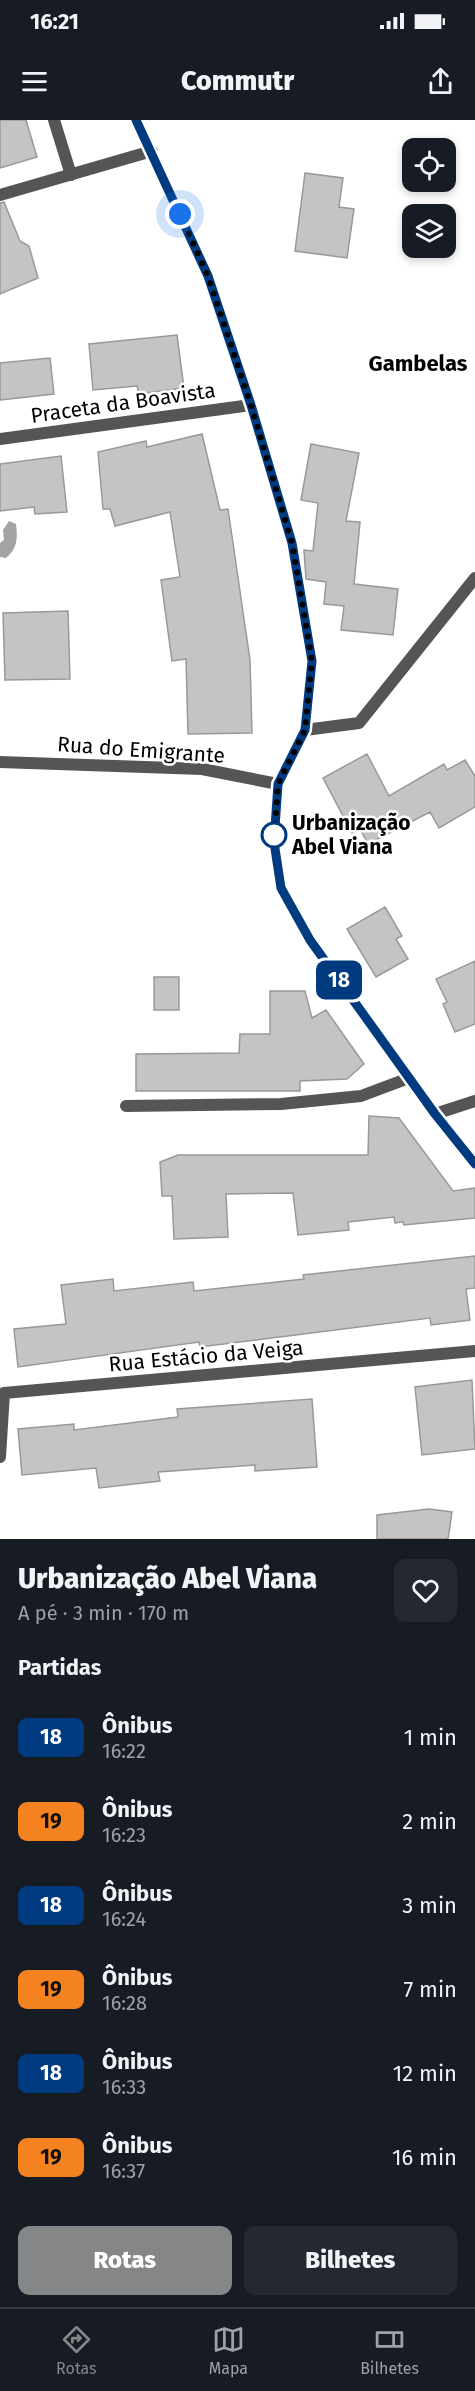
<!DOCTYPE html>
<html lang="pt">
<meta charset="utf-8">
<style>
:root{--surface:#171b24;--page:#242831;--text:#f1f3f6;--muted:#9ea1a6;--line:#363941;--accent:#858687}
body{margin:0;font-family:"Fira Sans",sans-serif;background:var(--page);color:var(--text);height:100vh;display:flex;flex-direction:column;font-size:22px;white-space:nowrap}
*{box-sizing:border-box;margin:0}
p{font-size:20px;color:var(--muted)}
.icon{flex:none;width:33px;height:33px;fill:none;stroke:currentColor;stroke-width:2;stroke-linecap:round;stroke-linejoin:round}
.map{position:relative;height:1419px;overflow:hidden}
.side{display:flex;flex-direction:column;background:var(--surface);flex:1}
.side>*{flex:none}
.badge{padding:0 12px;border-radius:9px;font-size:21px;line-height:39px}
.tools{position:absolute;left:402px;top:18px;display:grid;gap:12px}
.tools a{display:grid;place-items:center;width:54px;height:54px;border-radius:12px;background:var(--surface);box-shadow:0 3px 9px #0003;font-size:30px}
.you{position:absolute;width:30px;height:30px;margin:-15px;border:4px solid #fff;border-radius:50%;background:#1a73e8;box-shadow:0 0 0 9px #1a73e833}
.map>.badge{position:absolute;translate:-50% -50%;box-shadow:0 0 0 3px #fff}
h2{padding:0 18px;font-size:22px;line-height:54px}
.round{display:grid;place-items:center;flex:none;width:63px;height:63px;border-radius:12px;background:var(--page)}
.headline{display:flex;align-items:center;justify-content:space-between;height:102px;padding:0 18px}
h1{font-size:28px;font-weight:800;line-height:45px}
.primary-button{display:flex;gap:12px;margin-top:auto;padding:12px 18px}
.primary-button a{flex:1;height:69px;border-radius:12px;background:var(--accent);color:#fff;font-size:24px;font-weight:800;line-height:69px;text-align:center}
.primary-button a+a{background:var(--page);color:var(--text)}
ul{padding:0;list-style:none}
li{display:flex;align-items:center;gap:18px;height:84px;padding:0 18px}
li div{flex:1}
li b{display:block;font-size:22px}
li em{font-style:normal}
li .badge{min-width:66px;font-weight:700;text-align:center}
.status{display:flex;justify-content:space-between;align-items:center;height:42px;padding:0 30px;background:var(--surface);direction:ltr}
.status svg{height:16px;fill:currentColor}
header{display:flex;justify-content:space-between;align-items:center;height:78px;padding:0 18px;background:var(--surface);font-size:27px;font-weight:800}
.menu{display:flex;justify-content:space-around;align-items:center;height:84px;border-top:2px solid var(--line);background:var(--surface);font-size:16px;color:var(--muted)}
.menu a{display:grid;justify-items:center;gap:3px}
.menu .on{color:var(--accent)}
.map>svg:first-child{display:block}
.water{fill:#a3a3a3}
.building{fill:#c4c4c4;stroke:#999;stroke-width:1.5}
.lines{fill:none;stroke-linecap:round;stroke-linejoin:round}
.lane{stroke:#555;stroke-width:12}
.street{stroke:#555;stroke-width:12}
.line-casing{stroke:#fff;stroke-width:14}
.line{stroke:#003b80;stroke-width:9}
.walk{stroke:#000;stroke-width:6;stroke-dasharray:0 10.8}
.stop-dot{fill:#fff;stroke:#003b80;stroke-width:3}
.labels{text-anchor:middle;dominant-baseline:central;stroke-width:5;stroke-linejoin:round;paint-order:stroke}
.street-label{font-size:21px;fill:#000;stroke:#fff}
.stop-label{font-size:21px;font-weight:bold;fill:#000;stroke:#fff;text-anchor:start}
.neighbourhood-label{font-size:22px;font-weight:bold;fill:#000;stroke:#fff}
</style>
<div class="status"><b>16:21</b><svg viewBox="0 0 49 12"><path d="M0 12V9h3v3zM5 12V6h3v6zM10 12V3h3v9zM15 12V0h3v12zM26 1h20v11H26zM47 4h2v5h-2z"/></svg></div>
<header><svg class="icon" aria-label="menu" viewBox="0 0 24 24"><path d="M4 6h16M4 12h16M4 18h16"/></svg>Commutr<svg class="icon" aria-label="share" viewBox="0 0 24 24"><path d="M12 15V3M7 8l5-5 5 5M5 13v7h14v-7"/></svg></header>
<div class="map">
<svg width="475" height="1419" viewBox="0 0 475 1419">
<rect width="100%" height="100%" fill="#fff"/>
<path class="water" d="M 9,401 L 16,404 C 18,419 17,429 6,438 L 0,437 L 0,423 L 4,420 L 3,410 Z"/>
<path class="building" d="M 0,0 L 26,0 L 37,37 L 0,48 Z
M 305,53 L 343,58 L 339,87 L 354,89 L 347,138 L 295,131 Z
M 4,82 L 20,121 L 29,126 L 38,158 L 0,174 L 0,83 Z
M 177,215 L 184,268 L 139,274 L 137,266 L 93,270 L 89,224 Z
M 50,238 L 54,274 L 0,280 L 0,243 Z
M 202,314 L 220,390 L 228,389 L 250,540 L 252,613 L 188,614 L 186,539 L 172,541 L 161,460 L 180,457 L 170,392 L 115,406 L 110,389 L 103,389 L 98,332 L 146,321 L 147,327 Z
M 311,324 L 359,333 L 346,401 L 360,402 L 354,464 L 398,469 L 393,515 L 341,510 L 344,486 L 324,484 L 326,462 L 306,459 L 304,430 L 313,431 L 318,383 L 301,380 Z
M 61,336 L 67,392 L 35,394 L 34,387 L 0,391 L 0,344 Z
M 68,491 L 70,559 L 5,560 L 3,493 Z
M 367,634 L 389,676 L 444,644 L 447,650 L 465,640 L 475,656 L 475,687 L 439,708 L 430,692 L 368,724 L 360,709 L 352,713 L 323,658 Z
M 385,787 L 402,816 L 396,819 L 408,839 L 376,857 L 347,809 Z
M 475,841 L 475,904 L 455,912 L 443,884 L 447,882 L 436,859 Z
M 154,857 L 179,857 L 179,890 L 154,890 Z
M 270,871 L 305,871 L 312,898 L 326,890 L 364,944 L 347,959 L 300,961 L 300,971 L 136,971 L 136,934 L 239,933 L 240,914 L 270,914 Z
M 369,996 L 399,998 L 453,1071 L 475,1068 L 475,1098 L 404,1105 L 403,1102 L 395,1103 L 394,1097 L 348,1102 L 349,1110 L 298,1115 L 293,1073 L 226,1074 L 228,1117 L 174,1119 L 172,1076 L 162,1076 L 160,1042 L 178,1035 L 368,1035 Z
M 475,1136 L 475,1168 L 466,1169 L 470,1200 L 431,1205 L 430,1198 L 200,1227 L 199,1222 L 18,1247 L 14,1209 L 66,1204 L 61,1165 L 113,1159 L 114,1171 L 193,1162 L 194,1171 L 304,1159 L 303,1155 Z
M 472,1260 L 475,1329 L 422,1335 L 415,1267 Z
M 312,1279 L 317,1347 L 255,1351 L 255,1345 L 158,1352 L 160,1361 L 99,1368 L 96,1348 L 22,1355 L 18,1309 L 74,1304 L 74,1310 L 178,1297 L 177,1289 Z
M 429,1389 L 452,1392 L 448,1419 L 377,1419 L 377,1395 Z"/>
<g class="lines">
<path class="lane" d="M 54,0 L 71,55
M 126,986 L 281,984 L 361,976 L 409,958"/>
<path class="street" d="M 136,0 L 208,156 L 251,285 L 292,423 L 312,541 L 305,610 L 278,664 L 274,722 L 281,768 L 310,820 L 435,994 L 475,1044
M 0,75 L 152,31
M 0,319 L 251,285
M 305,610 L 359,603 L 475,458
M 0,642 L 202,649 L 278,664
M 435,994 L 475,981
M 0,1337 L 4,1273 L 475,1231"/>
</g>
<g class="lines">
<defs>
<path id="line" d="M 136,0 L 208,156 L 251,285 L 292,423 L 312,541 L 305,610 L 278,664 L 274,722 L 281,768 L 310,820 L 435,994 L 475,1044"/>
</defs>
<use href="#line" class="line-casing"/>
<use href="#line" class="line"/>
<path class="walk" d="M 180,94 L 208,156 L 251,285 L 292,423 L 312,541 L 305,610 L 278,664 L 274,722 L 274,715"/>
</g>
<circle class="stop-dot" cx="274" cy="715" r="12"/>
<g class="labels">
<g class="street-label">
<text transform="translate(123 283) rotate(-8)">Praceta da Boavista</text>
<text transform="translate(141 630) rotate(4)">Rua do Emigrante</text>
<text transform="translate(206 1236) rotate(-5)">Rua Estácio da Veiga</text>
</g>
<g class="stop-label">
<text x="292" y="703">Urbanização<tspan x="292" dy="24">Abel Viana</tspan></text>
</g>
<g class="neighbourhood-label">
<text x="418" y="243">Gambelas</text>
</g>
</g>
</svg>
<div class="tools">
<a><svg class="icon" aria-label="locate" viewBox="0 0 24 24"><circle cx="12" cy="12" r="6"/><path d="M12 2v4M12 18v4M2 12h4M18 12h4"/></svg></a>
<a><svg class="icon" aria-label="layers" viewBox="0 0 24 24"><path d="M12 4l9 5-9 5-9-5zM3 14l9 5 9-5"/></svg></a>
</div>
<div class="you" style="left:180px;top:94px"></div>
<b class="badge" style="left:339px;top:860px;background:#003b80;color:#fff">18</b>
</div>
<section class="side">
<div class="headline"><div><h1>Urbanização Abel Viana</h1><p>A pé · 3 min · 170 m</p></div><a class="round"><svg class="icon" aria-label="heart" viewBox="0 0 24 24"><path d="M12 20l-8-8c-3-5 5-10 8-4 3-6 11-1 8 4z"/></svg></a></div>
<h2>Partidas</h2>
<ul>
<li><span class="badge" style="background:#003b80;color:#fff">18</span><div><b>Ônibus</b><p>16:22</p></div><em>1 min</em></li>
<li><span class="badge" style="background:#f58220;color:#111">19</span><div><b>Ônibus</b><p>16:23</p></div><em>2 min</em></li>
<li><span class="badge" style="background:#003b80;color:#fff">18</span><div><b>Ônibus</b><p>16:24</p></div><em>3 min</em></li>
<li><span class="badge" style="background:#f58220;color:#111">19</span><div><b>Ônibus</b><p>16:28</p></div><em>7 min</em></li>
<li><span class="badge" style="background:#003b80;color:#fff">18</span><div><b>Ônibus</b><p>16:33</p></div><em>12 min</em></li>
<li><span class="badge" style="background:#f58220;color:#111">19</span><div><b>Ônibus</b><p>16:37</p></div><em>16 min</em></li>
</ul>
<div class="primary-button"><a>Rotas</a><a>Bilhetes</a></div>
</section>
<nav class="menu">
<a class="on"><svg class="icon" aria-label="directions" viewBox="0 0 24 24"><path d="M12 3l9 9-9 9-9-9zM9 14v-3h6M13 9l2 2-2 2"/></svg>Rotas</a>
<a><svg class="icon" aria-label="map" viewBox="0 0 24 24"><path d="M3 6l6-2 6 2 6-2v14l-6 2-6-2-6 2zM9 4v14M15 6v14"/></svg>Mapa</a>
<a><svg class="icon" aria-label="tickets" viewBox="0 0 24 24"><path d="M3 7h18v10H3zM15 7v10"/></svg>Bilhetes</a>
</nav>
